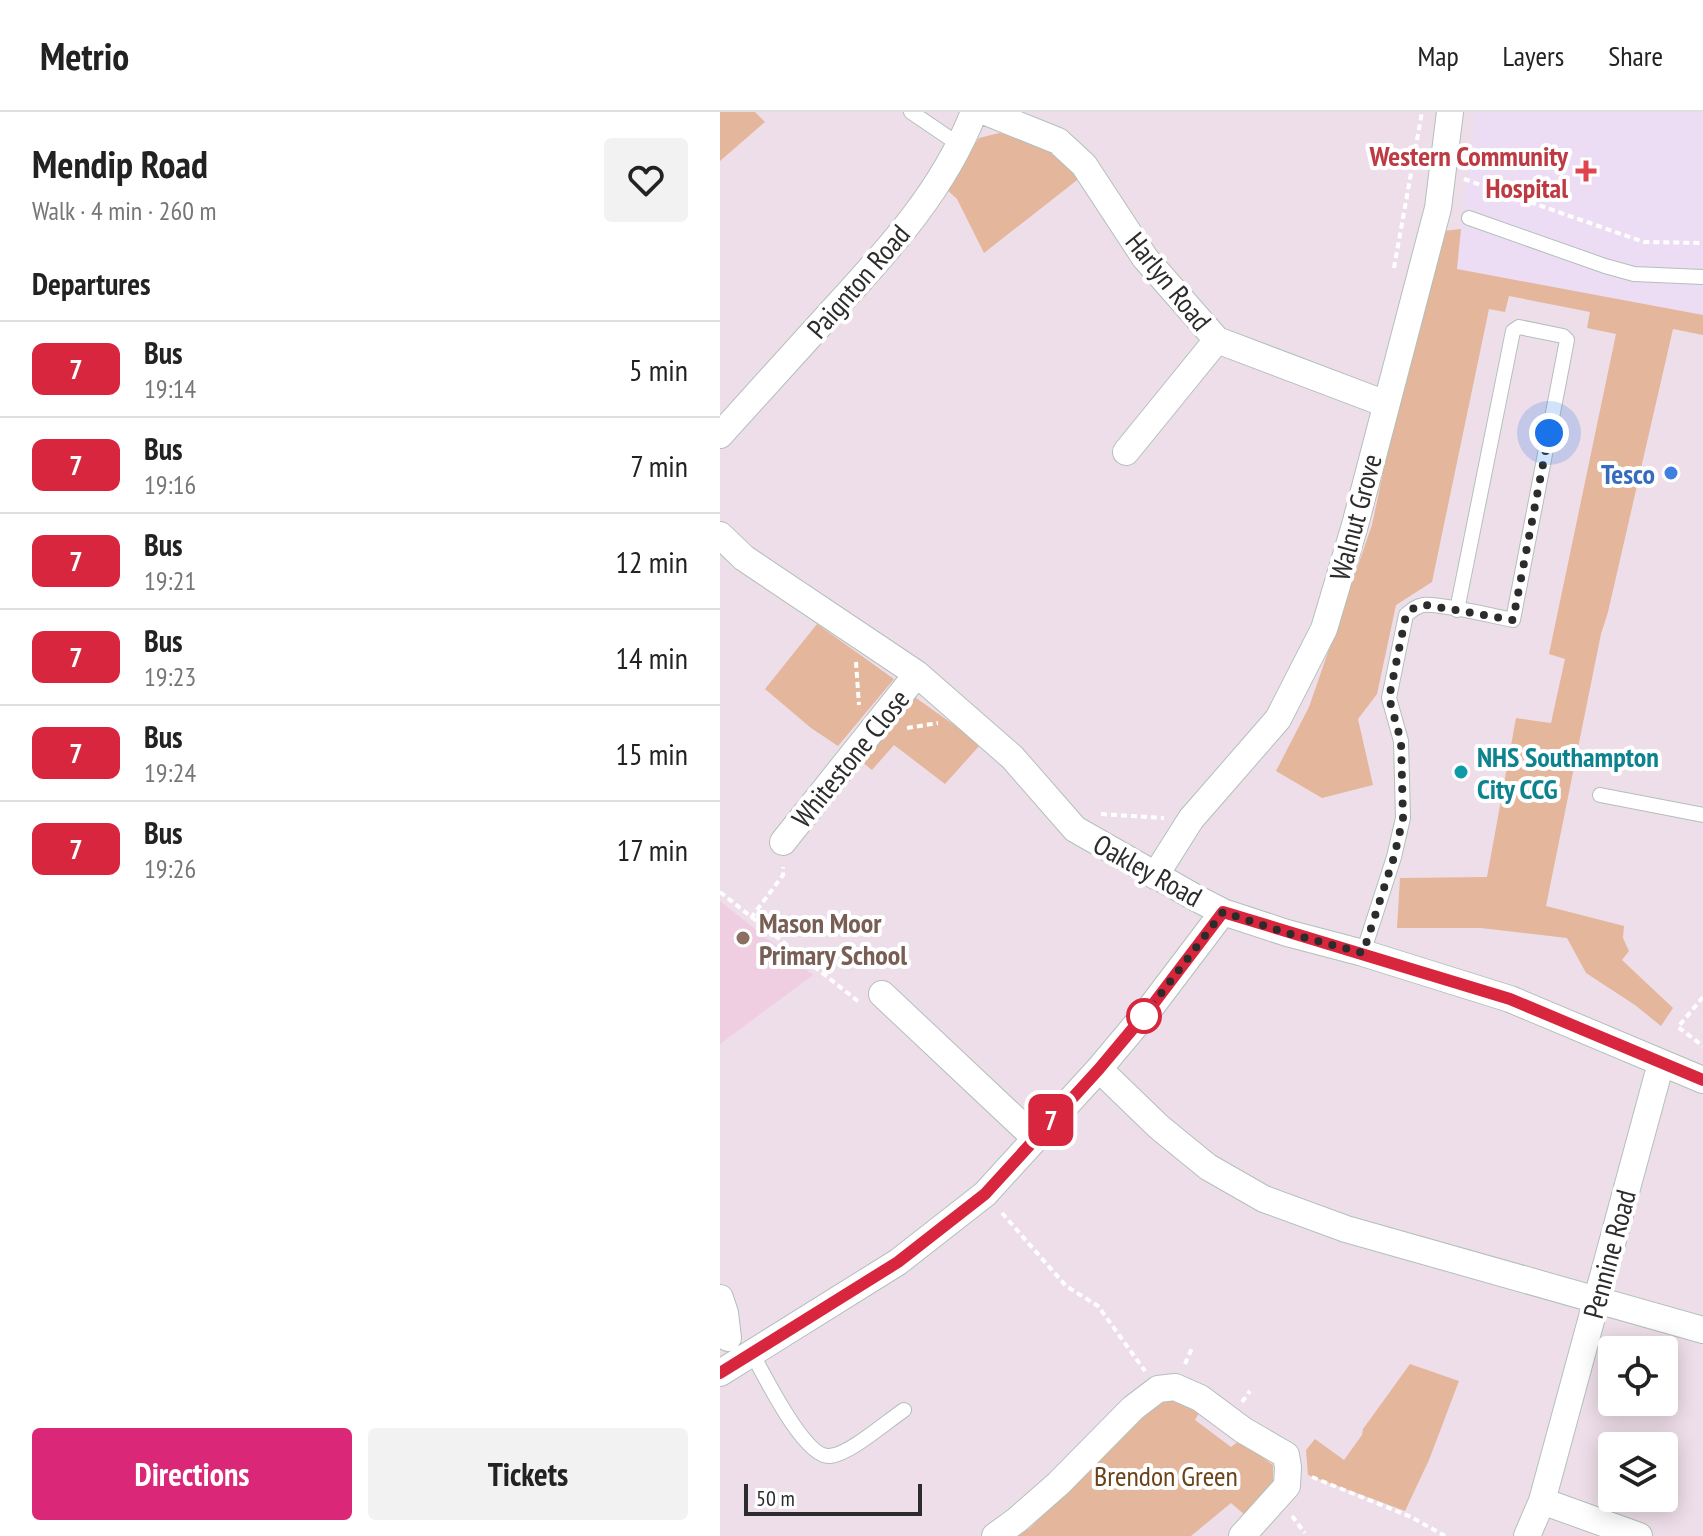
<!DOCTYPE html>
<meta charset="utf-8">
<style>
:root{--surface:#fff;--page:#f2f2f2;--text:#222;--muted:#767676;--line:#e0e0e0;--accent:#db2777}
body{margin:0;font-family:"PT Sans Narrow",sans-serif;background:var(--page);color:var(--text);height:100vh;display:flex;flex-direction:column;font-size:30px;white-space:nowrap}
*{box-sizing:border-box;margin:0}
p{font-size:26px;color:var(--muted)}
.icon{flex:none;width:44px;height:44px;fill:none;stroke:currentColor;stroke-width:2;stroke-linecap:round;stroke-linejoin:round}
.map{position:relative;flex:1;overflow:hidden}
.side{display:flex;flex-direction:column;background:var(--surface);width:720px}
.side>*{flex:none}
.badge{padding:0 16px;border-radius:12px;font-size:28px;line-height:52px}
.fabs{position:absolute;left:878px;top:1224px;display:grid;gap:16px}
.fabs a{display:grid;place-items:center;width:80px;height:80px;border-radius:8px;background:var(--surface);box-shadow:0 4px 20px #0003;font-size:40px}
.scale{position:absolute;left:24px;bottom:20px;width:178px;box-sizing:border-box;padding-left:8px;border:4px solid #2c2c2c;border-top:0;font-size:22px;line-height:28px;white-space:nowrap;color:#2c2c2c;-webkit-text-stroke:6px #fff;paint-order:stroke}
.you{position:absolute;width:40px;height:40px;margin:-20px;border:6px solid #fff;border-radius:50%;background:#1a73e8;box-shadow:0 0 0 12px #1a73e833}
.map>.badge{position:absolute;translate:-50% -50%;box-shadow:0 0 0 4px #fff}
h2{padding:0 32px;font-size:30px;line-height:72px}
.round{display:grid;place-items:center;flex:none;width:84px;height:84px;border-radius:8px;background:var(--page)}
.headline{display:flex;align-items:center;justify-content:space-between;height:136px;padding:0 32px}
h1{font-size:38px;font-weight:600;line-height:60px}
.action{display:flex;gap:16px;margin-top:auto;padding:16px 32px}
.action a{flex:1;height:92px;border-radius:8px;background:var(--accent);color:#fff;font-size:32px;font-weight:600;line-height:92px;text-align:center}
.action a+a{background:var(--page);color:var(--text)}
ul{padding:0;list-style:none}
li{display:flex;align-items:center;gap:24px;height:96px;padding:0 32px;border-top:2px solid var(--line)}
li div{flex:1}
li b{display:block;font-size:30px}
li em{font-style:normal}
li .badge{min-width:88px;font-weight:700;text-align:center}
header{display:flex;align-items:center;gap:48px;box-sizing:border-box;height:112px;padding:0 40px;background:var(--surface);border-bottom:2px solid var(--line)}
header strong{font-size:38px}
nav{display:flex;gap:44px;margin-inline-start:auto;font-size:28px}
main{display:flex;flex:1;min-height:0}
.map>svg:first-child{display:block}
.education{fill:#efcee2}
.medical{fill:#ecdcf4}
.green{fill:#e4b69b}
.lines{fill:none;stroke-linecap:round;stroke-linejoin:round}
.lane-casing{stroke:#b2c0ba;stroke-width:16}
.street-casing{stroke:#b2c0ba;stroke-width:28}
.path{stroke:#fff;stroke-width:4;stroke-dasharray:6 4;stroke-linecap:butt}
.lane{stroke:#fff;stroke-width:14}
.street{stroke:#fff;stroke-width:26}
.line-casing{stroke:#fff;stroke-width:18}
.line{stroke:#d7263d;stroke-width:12}
.walk{stroke:#2c2c2c;stroke-width:8;stroke-dasharray:0 14.4}
.health-dot{fill:#e0444e;stroke:#fff;stroke-width:3}
.shop-dot{fill:#3f7fe0;stroke:#fff;stroke-width:3}
.culture-dot{fill:#0f9aa8;stroke:#fff;stroke-width:3}
.education-dot{fill:#8d6e63;stroke:#fff;stroke-width:3}
.stop-dot{fill:#fff;stroke:#d7263d;stroke-width:4}
.labels{text-anchor:middle;dominant-baseline:central;stroke-width:8;stroke-linejoin:round;paint-order:stroke}
.health-label{font-size:28px;font-weight:bold;fill:#be3a42;stroke:#fff;text-anchor:end}
.street-label{font-size:28px;fill:#2c2c2c;stroke:#fff}
.shop-label{font-size:28px;font-weight:bold;fill:#366cbe;stroke:#fff;text-anchor:end}
.culture-label{font-size:28px;font-weight:bold;fill:#0d838f;stroke:#fff;text-anchor:start}
.education-label{font-size:28px;font-weight:bold;fill:#785e54;stroke:#fff;text-anchor:start}
.park-label{font-size:28px;fill:#6b431a;stroke:#fff}
</style>
<header>
<strong>Metrio</strong>
<nav><a>Map</a><a>Layers</a><a>Share</a></nav>
</header>
<main>
<section class="side">
<div class="headline"><div><h1>Mendip Road</h1><p>Walk · 4 min · 260 m</p></div><a class="round"><svg class="icon" aria-label="heart" viewBox="0 0 24 24"><path d="M12 20l-8-8c-3-5 5-10 8-4 3-6 11-1 8 4z"/></svg></a></div>
<h2>Departures</h2>
<ul>
<li><span class="badge" style="background:#d7263d;color:#fff">7</span><div><b>Bus</b><p>19:14</p></div><em>5 min</em></li>
<li><span class="badge" style="background:#d7263d;color:#fff">7</span><div><b>Bus</b><p>19:16</p></div><em>7 min</em></li>
<li><span class="badge" style="background:#d7263d;color:#fff">7</span><div><b>Bus</b><p>19:21</p></div><em>12 min</em></li>
<li><span class="badge" style="background:#d7263d;color:#fff">7</span><div><b>Bus</b><p>19:23</p></div><em>14 min</em></li>
<li><span class="badge" style="background:#d7263d;color:#fff">7</span><div><b>Bus</b><p>19:24</p></div><em>15 min</em></li>
<li><span class="badge" style="background:#d7263d;color:#fff">7</span><div><b>Bus</b><p>19:26</p></div><em>17 min</em></li>
</ul>
<div class="action"><a>Directions</a><a>Tickets</a></div>
</section>
<div class="map">
<svg width="983" height="1424" viewBox="0 0 983 1424">
<rect width="100%" height="100%" fill="#eedee9"/>
<path class="education" d="M 0,789 L 93,863 L 0,932 Z"/>
<path class="medical" d="M 756,0 L 983,0 L 983,203 L 736,157 Z"/>
<path class="green" d="M 0,0 L 35,0 L 45,10 L 0,49 Z
M 279,21 C 317,27 333,39 361,65 L 264,141 L 237,87 L 225,76 L 259,26 Z
M 741,117 L 737,157 L 983,203 L 983,223 L 953,217 L 888,500 L 881,522 L 826,794 L 904,814 L 903,826 L 909,839 L 902,848 L 953,896 L 941,914 L 915,893 L 866,861 L 847,826 L 761,816 L 677,816 L 680,766 L 767,765 L 796,606 L 831,611 L 845,547 L 829,542 L 896,222 L 867,216 L 870,200 L 789,184 L 785,200 L 769,197 L 712,470 L 676,493 L 657,582 L 638,607 L 653,673 L 602,686 L 556,659 L 589,595 L 652,413 L 714,120 Z
M 97,512 L 174,567 L 118,634 L 91,616 L 45,577 Z
M 189,581 L 261,632 L 225,672 L 174,633 L 152,658 L 137,646 Z
M 690,1252 L 739,1269 L 709,1348 L 685,1399 L 588,1363 L 586,1338 L 595,1327 L 624,1348 L 642,1323 L 643,1317 Z
M 444,1284 L 482,1296 L 475,1308 L 511,1335 L 520,1328 L 553,1353 L 553,1371 L 526,1404 L 511,1391 L 471,1424 L 296,1424 L 310,1416 L 432,1291 Z"/>
<g class="lines">
<defs>
<path id="lane" d="M 191,0 L 241,34
M 749,106 L 885,154 L 914,162 L 983,165
M 880,683 L 983,703
M 643,841 L 674,745 L 683,706 L 681,629 L 669,586 L 686,503 C 692,498 695,495 703,493 C 719,491 773,504 793,508 L 847,228 L 843,224 L 799,215 L 793,219 L 737,498
M 33,1243 C 44,1263 85,1347 110,1344 C 130,1342 166,1310 184,1298"/>
<path id="street" d="M 266,0 L 338,29 L 364,53 L 425,146 L 497,228 L 666,292
M 0,323 C 39,280 77,238 116,195 C 171,135 224,77 254,0
M 406,340 L 497,228
M 0,423 L 24,446 L 197,562 L 292,645 L 355,717 L 476,786 L 503,800 L 567,821 L 643,841 L 790,887 L 983,968
M 63,730 L 197,562
M 435,764 L 471,707 L 558,607 L 604,517 L 635,413 L 718,96 L 730,0
M 162,882 L 315,1026
M 379,957 L 439,1015 L 488,1055 L 544,1087 L 626,1117 L 983,1218
M 0,1186 L 5,1201 L 8,1226
M 0,1261 L 178,1150 L 265,1082 L 379,957 L 431,895 L 503,800
M 822,1389 L 919,1424
M 275,1424 L 297,1408 L 338,1372 L 413,1296 L 438,1277 L 455,1275 L 480,1286 L 523,1318 L 566,1343 L 568,1355 L 567,1374 L 522,1424
M 807,1424 L 822,1389 L 941,951"/>
</defs>
<use href="#lane" class="lane-casing"/>
<use href="#street" class="street-casing"/>
<path class="path" d="M 744,67 L 924,130 L 983,131
M 674,156 L 702,0
M 136,550 L 139,593
M 187,616 L 218,611
M 381,702 L 444,706
M 0,780 L 139,890
M 31,806 L 63,763 L 63,755
M 983,885 L 958,915 L 983,934
M 282,1101 L 346,1174 L 378,1194 L 425,1259
M 465,1252 L 472,1236
M 522,1290 L 530,1279
M 592,1365 L 691,1405 L 725,1424
M 572,1404 L 585,1421"/>
<use href="#lane" class="lane"/>
<use href="#street" class="street"/>
</g>
<g class="lines">
<defs>
<path id="line" d="M 0,1261 L 178,1150 L 265,1082 L 379,957 L 431,895 L 503,800 L 790,887 L 983,968"/>
</defs>
<use href="#line" class="line-casing"/>
<use href="#line" class="line"/>
<path class="walk" d="M 424,904 L 503,800 L 567,821 L 643,841 L 674,745 L 683,706 L 681,629 L 669,586 L 686,503 L 694,496 L 706,493 L 793,508 L 829,321"/>
</g>
<path class="health-dot" d="M862 47h8v8h8v8h-8v8h-8v-8h-8v-8h8z"/>
<circle class="shop-dot" cx="951" cy="361" r="8"/>
<circle class="culture-dot" cx="741" cy="660" r="8"/>
<circle class="education-dot" cx="23" cy="826" r="8"/>
<circle class="stop-dot" cx="424" cy="904" r="16"/>
<g class="labels">
<g class="health-label">
<text x="848" y="43">Western Community<tspan x="848" dy="32">Hospital</tspan></text>
</g>
<g class="street-label">
<text transform="translate(138 169) rotate(-49)">Paignton Road</text>
<text transform="translate(449 169) rotate(51)">Harlyn Road</text>
<text transform="translate(635 405) rotate(-75)">Walnut Grove</text>
<text transform="translate(130 646) rotate(-51)">Whitestone Close</text>
<text transform="translate(428 758) rotate(29)">Oakley Road</text>
<text transform="translate(889 1142) rotate(-75)">Pennine Road</text>
</g>
<g class="shop-label">
<text x="935" y="361">Tesco</text>
</g>
<g class="culture-label">
<text x="757" y="644">NHS Southampton<tspan x="757" dy="32">City CCG</tspan></text>
</g>
<g class="education-label">
<text x="39" y="810">Mason Moor<tspan x="39" dy="32">Primary School</tspan></text>
</g>
<g class="park-label">
<text x="446" y="1363">Brendon Green</text>
</g>
</g>
</svg>
<div class="fabs">
<a><svg class="icon" aria-label="locate" viewBox="0 0 24 24"><circle cx="12" cy="12" r="6"/><path d="M12 2v4M12 18v4M2 12h4M18 12h4"/></svg></a>
<a><svg class="icon" aria-label="layers" viewBox="0 0 24 24"><path d="M12 4l9 5-9 5-9-5zM3 14l9 5 9-5"/></svg></a>
</div>
<div class="scale">50 m</div>
<div class="you" style="left:829px;top:321px"></div>
<b class="badge" style="left:331px;top:1008px;background:#d7263d;color:#fff">7</b>
</div>
</main>
